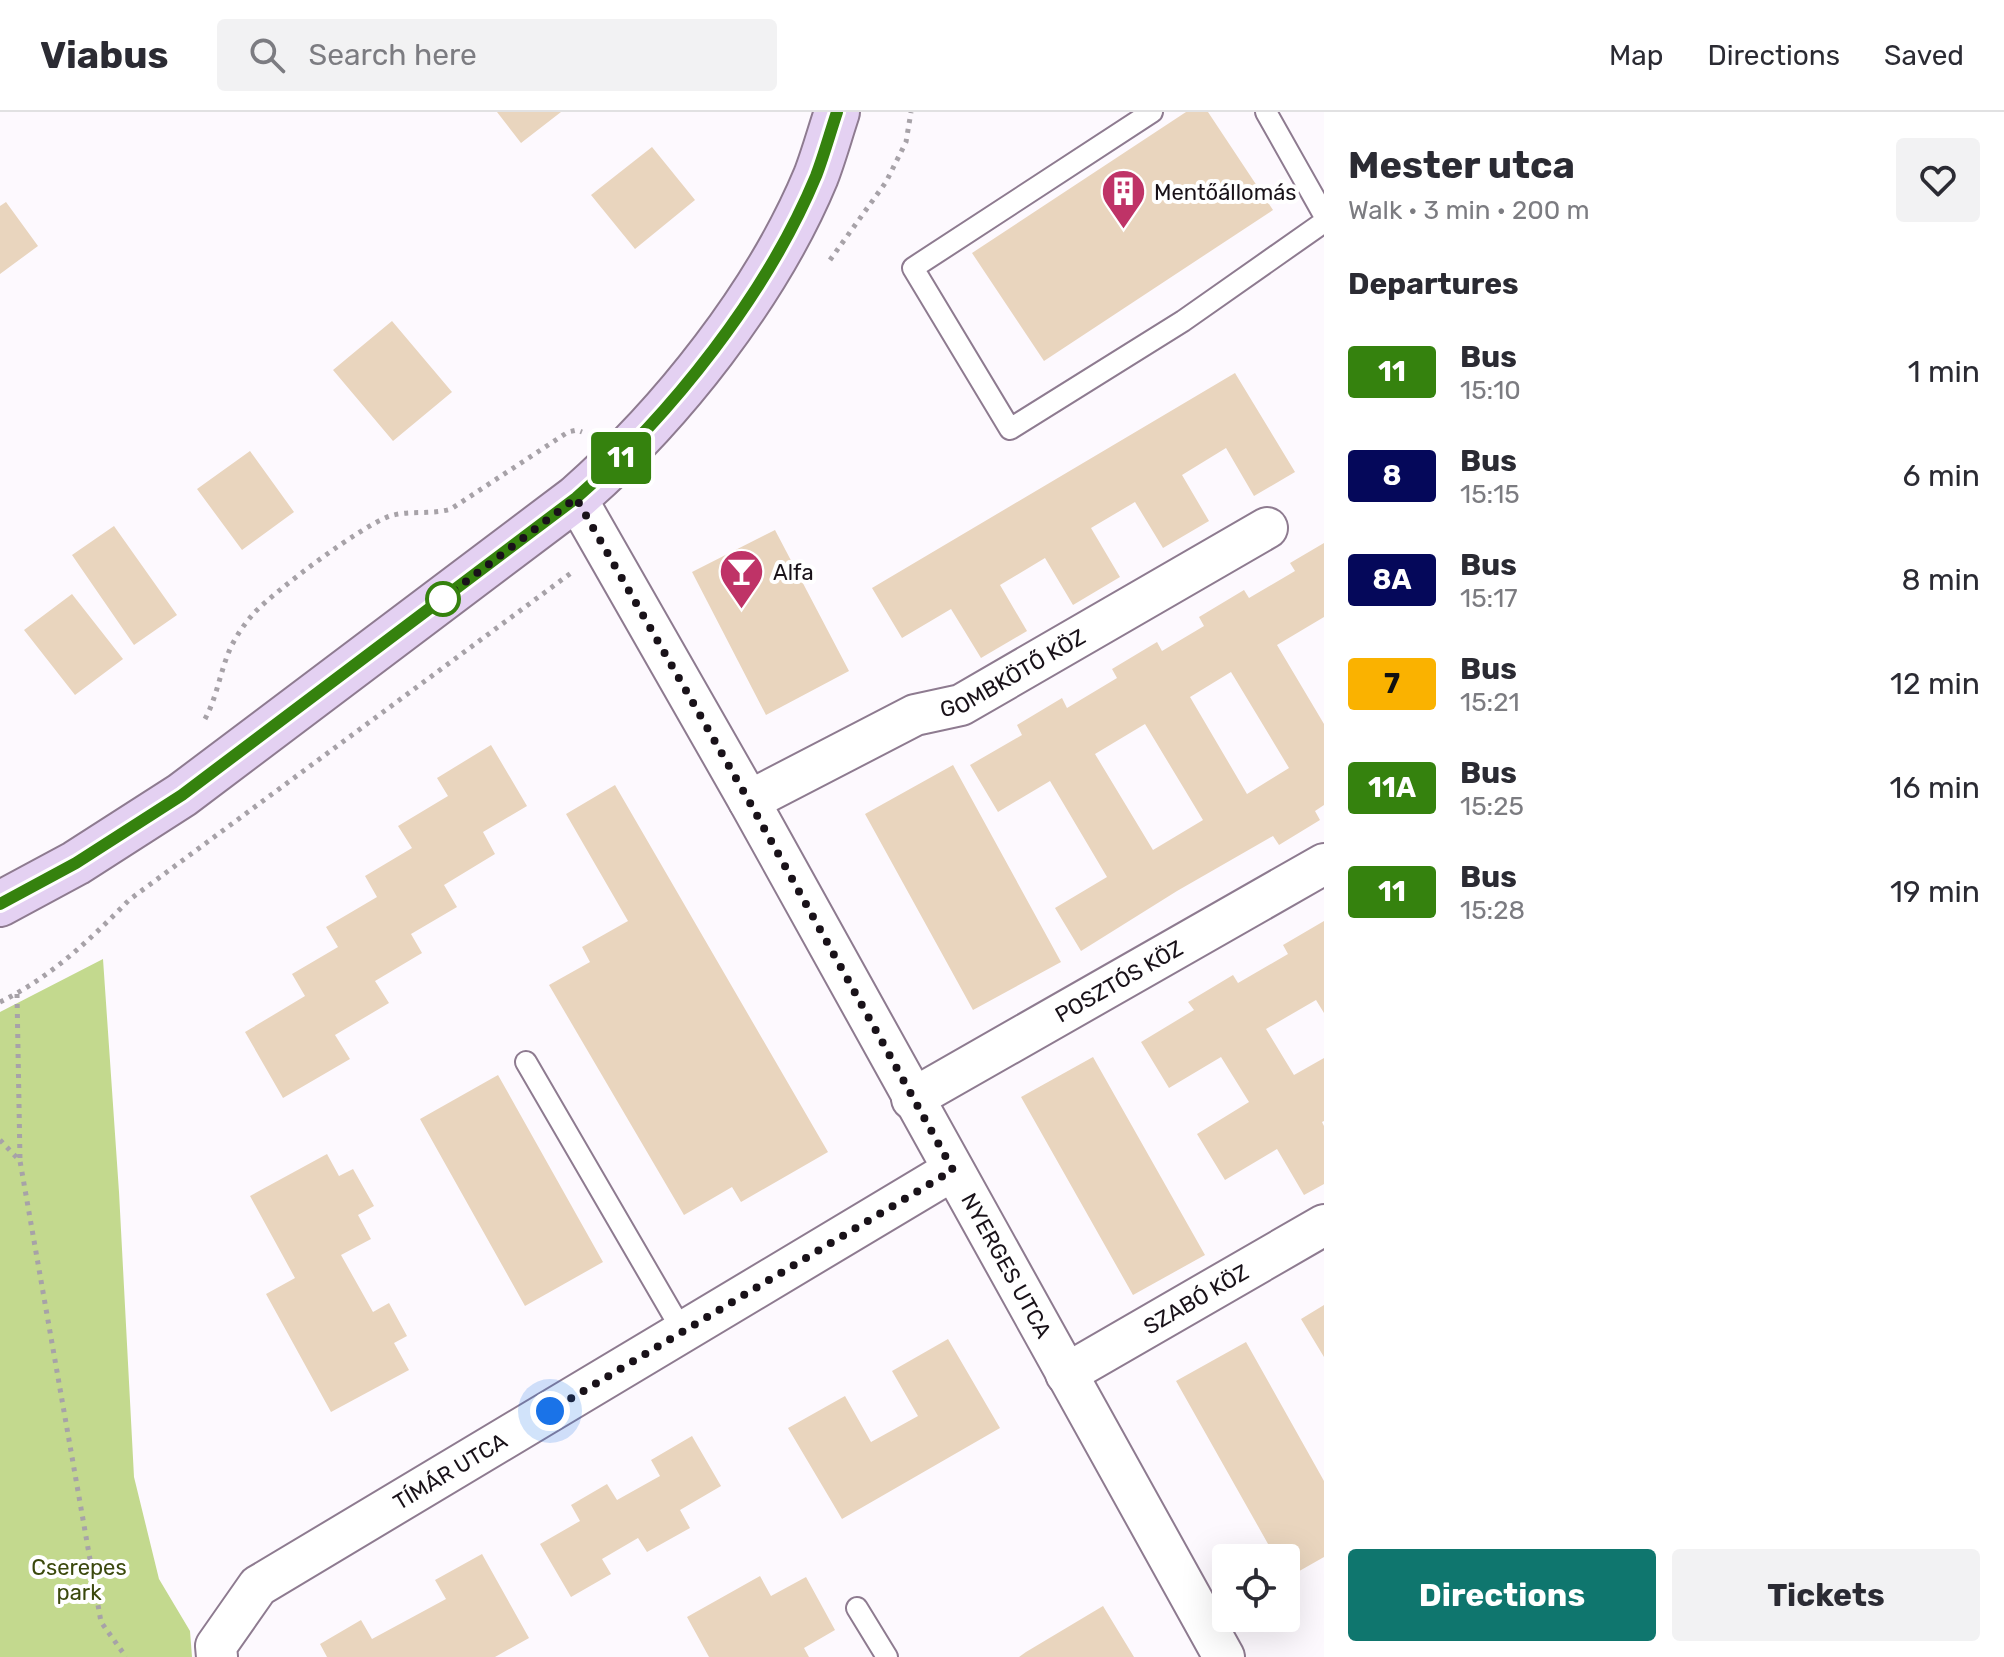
<!DOCTYPE html>
<meta charset="utf-8">
<style>
:root{--surface:#fff;--page:#f2f2f3;--text:#2b2b33;--muted:#7c7c81;--line:#e1e1e2;--accent:#0f766e}
body{margin:0;font-family:Rubik,sans-serif;background:var(--page);color:var(--text);height:100vh;display:flex;flex-direction:column;font-size:30px;white-space:nowrap}
*{box-sizing:border-box;margin:0}
p{font-size:26px;color:var(--muted)}
.icon{flex:none;width:44px;height:44px;fill:none;stroke:currentColor;stroke-width:2;stroke-linecap:round;stroke-linejoin:round}
.map{position:relative;flex:1;overflow:hidden}
.details{display:flex;flex-direction:column;background:var(--surface);width:680px}
.details>*{flex:none}
.badge{padding:0 16px;border-radius:6px;font-size:28px;line-height:52px}
.buttons{position:absolute;left:1212px;top:1432px;display:grid;gap:16px}
.buttons a{display:grid;place-items:center;width:88px;height:88px;border-radius:8px;background:var(--surface);box-shadow:0 8px 32px #0002;font-size:40px}
.you{position:absolute;width:40px;height:40px;margin:-20px;border:6px solid #fff;border-radius:50%;background:#1a73e8;box-shadow:0 0 0 12px #1a73e833}
.map>.badge{position:absolute;translate:-50% -50%;box-shadow:0 0 0 4px #fff}
h2{padding:0 24px;font-size:30px;line-height:72px}
.round{display:grid;place-items:center;flex:none;width:84px;height:84px;border-radius:8px;background:var(--page)}
.head{display:flex;align-items:center;justify-content:space-between;height:136px;padding:0 24px}
h1{font-size:38px;font-weight:700;line-height:60px}
.button{display:flex;gap:16px;margin-top:auto;padding:16px 24px}
.button a{flex:1;height:92px;border-radius:8px;background:var(--accent);color:#fff;font-size:32px;font-weight:700;line-height:92px;text-align:center}
.button a+a{background:var(--page);color:var(--text)}
ul{padding:0;list-style:none}
li{display:flex;align-items:center;gap:24px;height:104px;padding:0 24px}
li div{flex:1}
li b{display:block;font-size:30px}
li em{font-style:normal}
li .badge{min-width:88px;font-weight:700;text-align:center}
header{display:flex;align-items:center;gap:48px;box-sizing:border-box;height:112px;padding:0 40px;background:var(--surface);border-bottom:2px solid var(--line)}
header strong{font-size:38px}
nav{display:flex;gap:44px;margin-inline-start:auto;font-size:28px}
.search{width:560px;height:72px;background:var(--page);display:flex;align-items:center;gap:20px;box-sizing:border-box;padding:0 28px;border-radius:8px;color:var(--muted);font-size:30px}
main{display:flex;flex:1;min-height:0}
.map>svg:first-child{display:block}
.green{fill:#c3d98e}
.building{fill:#e9d5be;fill-rule:evenodd}
.lines{fill:none;stroke-linecap:round;stroke-linejoin:round}
.lane-casing{stroke:#8e7b90;stroke-width:24}
.street-casing{stroke:#8e7b90;stroke-width:44}
.secondary-casing{stroke:#8e7b90;stroke-width:48}
.path{stroke:#a7a2a8;stroke-width:5;stroke-dasharray:4 6;stroke-linecap:butt}
.lane{stroke:#fff;stroke-width:20}
.street{stroke:#fff;stroke-width:40}
.secondary{stroke:#e4d1f2;stroke-width:44}
.line-casing{stroke:#fff;stroke-width:18}
.line{stroke:#35820e;stroke-width:12}
.walk{stroke:#191219;stroke-width:8;stroke-dasharray:0 14.4}
.stop-dot{fill:#fff;stroke:#35820e;stroke-width:4}
.labels{text-anchor:middle;dominant-baseline:central;stroke-width:8;stroke-linejoin:round;paint-order:stroke}
.poi-label{font-size:22px;fill:#191219;stroke:#fff;text-anchor:start}
.street-label{font-size:22px;fill:#191219;stroke:#fff}
.park-label{font-size:22px;fill:#3b490d;stroke:#fff}
</style>
<header>
<strong>Viabus</strong>
<div class="search"><svg class="icon" aria-label="search" viewBox="0 0 24 24"><circle cx="10" cy="10" r="6"/><path d="M15 15l6 6"/></svg>Search here</div>
<nav><a>Map</a><a>Directions</a><a>Saved</a></nav>
</header>
<main>
<div class="map">
<svg width="1324" height="1545" viewBox="0 0 1324 1545">
<rect width="100%" height="100%" fill="#fdf9fe"/>
<path class="green" d="M 103,847 L 119,1080 L 134,1365 L 159,1467 L 190,1519 L 192,1545 L 0,1545 L 0,900 Z"/>
<path class="building" d="M 497,0 L 561,0 L 521,31 Z
M 1186,0 L 1208,0 L 1273,98 L 1044,249 L 972,141 Z
M 652,35 L 695,88 L 635,137 L 591,83 Z
M 6,90 L 38,134 L 0,162 L 0,94 Z
M 392,209 L 452,280 L 393,329 L 333,258 Z
M 1235,261 L 1295,360 L 1254,384 L 1226,336 L 1182,363 L 1209,409 L 1163,436 L 1135,390 L 1091,416 L 1120,465 L 1073,493 L 1045,446 L 1000,473 L 1027,519 L 981,546 L 951,497 L 902,526 L 872,476 Z
M 250,339 L 294,400 L 242,438 L 197,377 Z
M 114,414 L 177,503 L 134,533 L 72,443 Z
M 775,418 L 849,559 L 766,603 L 692,460 Z
M 1324,431 L 1324,505 L 1277,533 L 1324,612 L 1324,693 L 1315,699 L 1320,708 L 1279,733 L 1273,724 L 1177,779 L 1081,839 L 1055,796 L 1107,765 L 1072,706 L 1050,669 L 998,700 L 970,653 L 1022,623 L 1017,613 L 1062,586 L 1067,596 L 1117,566 L 1112,557 L 1157,530 L 1162,539 L 1204,514 L 1199,505 L 1244,478 L 1249,486 L 1295,459 L 1290,451 ZM 1231,560 L 1289,656 L 1247,682 L 1190,585 ZM 1145,612 L 1203,708 L 1153,738 L 1095,642 Z
M 72,482 L 123,547 L 75,583 L 24,518 Z
M 491,633 L 527,694 L 483,720 L 495,742 L 444,773 L 457,795 L 411,822 L 422,841 L 375,869 L 389,891 L 335,923 L 350,947 L 283,986 L 245,920 L 305,884 L 292,862 L 338,835 L 326,815 L 377,785 L 365,764 L 412,736 L 398,714 L 448,684 L 437,666 Z
M 953,653 L 1061,850 L 973,898 L 865,702 Z
M 615,673 L 828,1040 L 741,1090 L 732,1075 L 684,1103 L 549,873 L 590,850 L 582,835 L 628,809 L 566,702 Z
M 1324,809 L 1324,901 L 1316,888 L 1266,917 L 1294,963 L 1324,946 L 1324,1009 L 1322,1010 L 1324,1014 L 1324,1072 L 1304,1083 L 1277,1037 L 1225,1068 L 1197,1022 L 1249,990 L 1221,945 L 1169,976 L 1141,930 L 1194,898 L 1188,890 L 1233,863 L 1238,871 L 1288,842 L 1283,833 Z
M 1093,945 L 1205,1143 L 1133,1183 L 1021,985 Z
M 498,963 L 603,1150 L 525,1194 L 420,1007 Z
M 327,1042 L 339,1064 L 353,1057 L 374,1094 L 358,1103 L 371,1127 L 341,1143 L 373,1200 L 389,1191 L 407,1224 L 394,1231 L 409,1258 L 331,1300 L 266,1182 L 295,1166 L 250,1084 Z
M 1324,1193 L 1324,1245 L 1301,1207 Z
M 948,1227 L 1000,1316 L 842,1407 L 788,1316 L 845,1284 L 871,1330 L 918,1304 L 892,1259 Z
M 1246,1230 L 1324,1369 L 1324,1445 L 1287,1466 L 1286,1446 L 1276,1446 L 1176,1269 Z
M 692,1324 L 721,1374 L 680,1398 L 690,1416 L 647,1440 L 638,1426 L 602,1447 L 611,1462 L 571,1485 L 540,1432 L 580,1409 L 571,1393 L 607,1372 L 617,1388 L 660,1364 L 651,1348 Z
M 482,1442 L 529,1526 L 495,1545 L 327,1545 L 320,1532 L 361,1508 L 372,1527 L 446,1487 L 435,1468 Z
M 760,1464 L 771,1484 L 806,1465 L 835,1518 L 804,1536 L 809,1545 L 709,1545 L 687,1505 Z
M 1103,1494 L 1134,1545 L 1019,1545 L 1026,1540 Z"/>
<g class="lines">
<defs>
<path id="lane" d="M 1152,0 L 913,156 L 1010,317 L 1183,209 L 1324,110
M 1266,0 L 1324,103
M 526,950 L 683,1220
M 857,1496 L 887,1545"/>
<g id="street">
<path id="s1" d="M 576,386 L 749,689 L 1224,1545"/>
<path id="s2" d="M 749,689 L 915,603 L 961,593 L 1267,416"/>
<path id="s3" d="M 912,987 L 1324,752"/>
<path id="s4" d="M 1066,1262 L 1324,1113"/>
<path id="s5" d="M 217,1545 L 216,1534 L 258,1474 L 953,1058"/>
</g>
<path id="secondary" d="M 0,792 L 76,751 L 182,683 L 576,386 C 671,303 767,182 816,64 C 824,43 830,21 837,0"/>
</defs>
<use href="#lane" class="lane-casing"/>
<use href="#street" class="street-casing"/>
<use href="#secondary" class="secondary-casing"/>
<path class="path" d="M 830,148 L 886,70 L 906,30 L 911,0
M 205,607 C 217,585 220,560 230,537 C 236,524 245,511 254,501 C 276,478 361,414 390,404 C 409,398 431,403 451,397 L 568,320 L 577,318 L 582,320
M 17,882 L 20,1048
M 0,890 C 50,866 91,827 129,788 L 571,461
M 0,1028 L 20,1049 L 101,1510 L 126,1545"/>
<use href="#lane" class="lane"/>
<use href="#street" class="street"/>
<use href="#secondary" class="secondary"/>
</g>
<g class="lines">
<defs>
<path id="line" d="M 0,792 L 76,751 L 182,683 L 576,386 C 671,303 767,182 816,64 C 824,43 830,21 837,0"/>
</defs>
<use href="#line" class="line-casing"/>
<use href="#line" class="line"/>
<path class="walk" d="M 443,487 L 576,386 L 749,689 L 953,1058 L 550,1299"/>
</g>
<defs>
<symbol id="building-pin" viewBox="-11 -11 22 30"><path d="M0 17L-7.5 6A9.5 9.5 0 1 1 7.5 6Z" fill="#bf3367" stroke="#fff"/><path d="M-4-6H4V6H1V3H-1V6H-4ZM-2.5-4.3h1.7v1.8h-1.7ZM.8-4.3h1.7v1.8H.8ZM-2.5-1h1.7V.8h-1.7ZM.8-1h1.7V.8H.8Z" fill="#fff"/></symbol>
<symbol id="bar-pin" viewBox="-11 -11 22 30"><path d="M0 17L-7.5 6A9.5 9.5 0 1 1 7.5 6Z" fill="#bf3367" stroke="#fff"/><path d="M-6-5H6L.8 .8V4.5H3.5V6h-7V4.5H-.8V.8Z" fill="#fff"/></symbol>
</defs>
<g fill-rule="evenodd">
<use href="#building-pin" x="1098" y="54" width="51" height="69"/>
<use href="#bar-pin" x="716" y="434" width="51" height="69"/>
</g>
<circle class="stop-dot" cx="443" cy="487" r="16"/>
<g class="labels">
<g class="poi-label">
<text x="1154" y="80">Mentőállomás</text>
<text x="773" y="460">Alfa</text>
</g>
<g class="street-label">
<text stroke="none"><textPath href="#s2" startOffset="294">GOMBKÖTŐ KÖZ</textPath></text>
<text stroke="none"><textPath href="#s3" startOffset="238">POSZTÓS KÖZ</textPath></text>
<text stroke="none"><textPath href="#s1" startOffset="880">NYERGES UTCA</textPath></text>
<text stroke="none"><textPath href="#s4" startOffset="150">SZABÓ KÖZ</textPath></text>
<text stroke="none"><textPath href="#s5" startOffset="308">TÍMÁR UTCA</textPath></text>
</g>
<g class="park-label">
<text x="79" y="1455">Cserepes<tspan x="79" dy="25">park</tspan></text>
</g>
</g>
</svg>
<div class="buttons">
<a><svg class="icon" aria-label="locate" viewBox="0 0 24 24"><circle cx="12" cy="12" r="6"/><path d="M12 2v4M12 18v4M2 12h4M18 12h4"/></svg></a>
</div>
<div class="you" style="left:550px;top:1299px"></div>
<b class="badge" style="left:621px;top:346px;background:#35820e;color:#fff">11</b>
</div>
<section class="details">
<div class="head"><div><h1>Mester utca</h1><p>Walk · 3 min · 200 m</p></div><a class="round"><svg class="icon" aria-label="heart" viewBox="0 0 24 24"><path d="M12 20l-8-8c-3-5 5-10 8-4 3-6 11-1 8 4z"/></svg></a></div>
<h2>Departures</h2>
<ul>
<li><span class="badge" style="background:#35820e;color:#fff">11</span><div><b>Bus</b><p>15:10</p></div><em>1 min</em></li>
<li><span class="badge" style="background:#05085a;color:#fff">8</span><div><b>Bus</b><p>15:15</p></div><em>6 min</em></li>
<li><span class="badge" style="background:#05085a;color:#fff">8A</span><div><b>Bus</b><p>15:17</p></div><em>8 min</em></li>
<li><span class="badge" style="background:#fab200;color:#111">7</span><div><b>Bus</b><p>15:21</p></div><em>12 min</em></li>
<li><span class="badge" style="background:#35820e;color:#fff">11A</span><div><b>Bus</b><p>15:25</p></div><em>16 min</em></li>
<li><span class="badge" style="background:#35820e;color:#fff">11</span><div><b>Bus</b><p>15:28</p></div><em>19 min</em></li>
</ul>
<div class="button"><a>Directions</a><a>Tickets</a></div>
</section>
</main>
